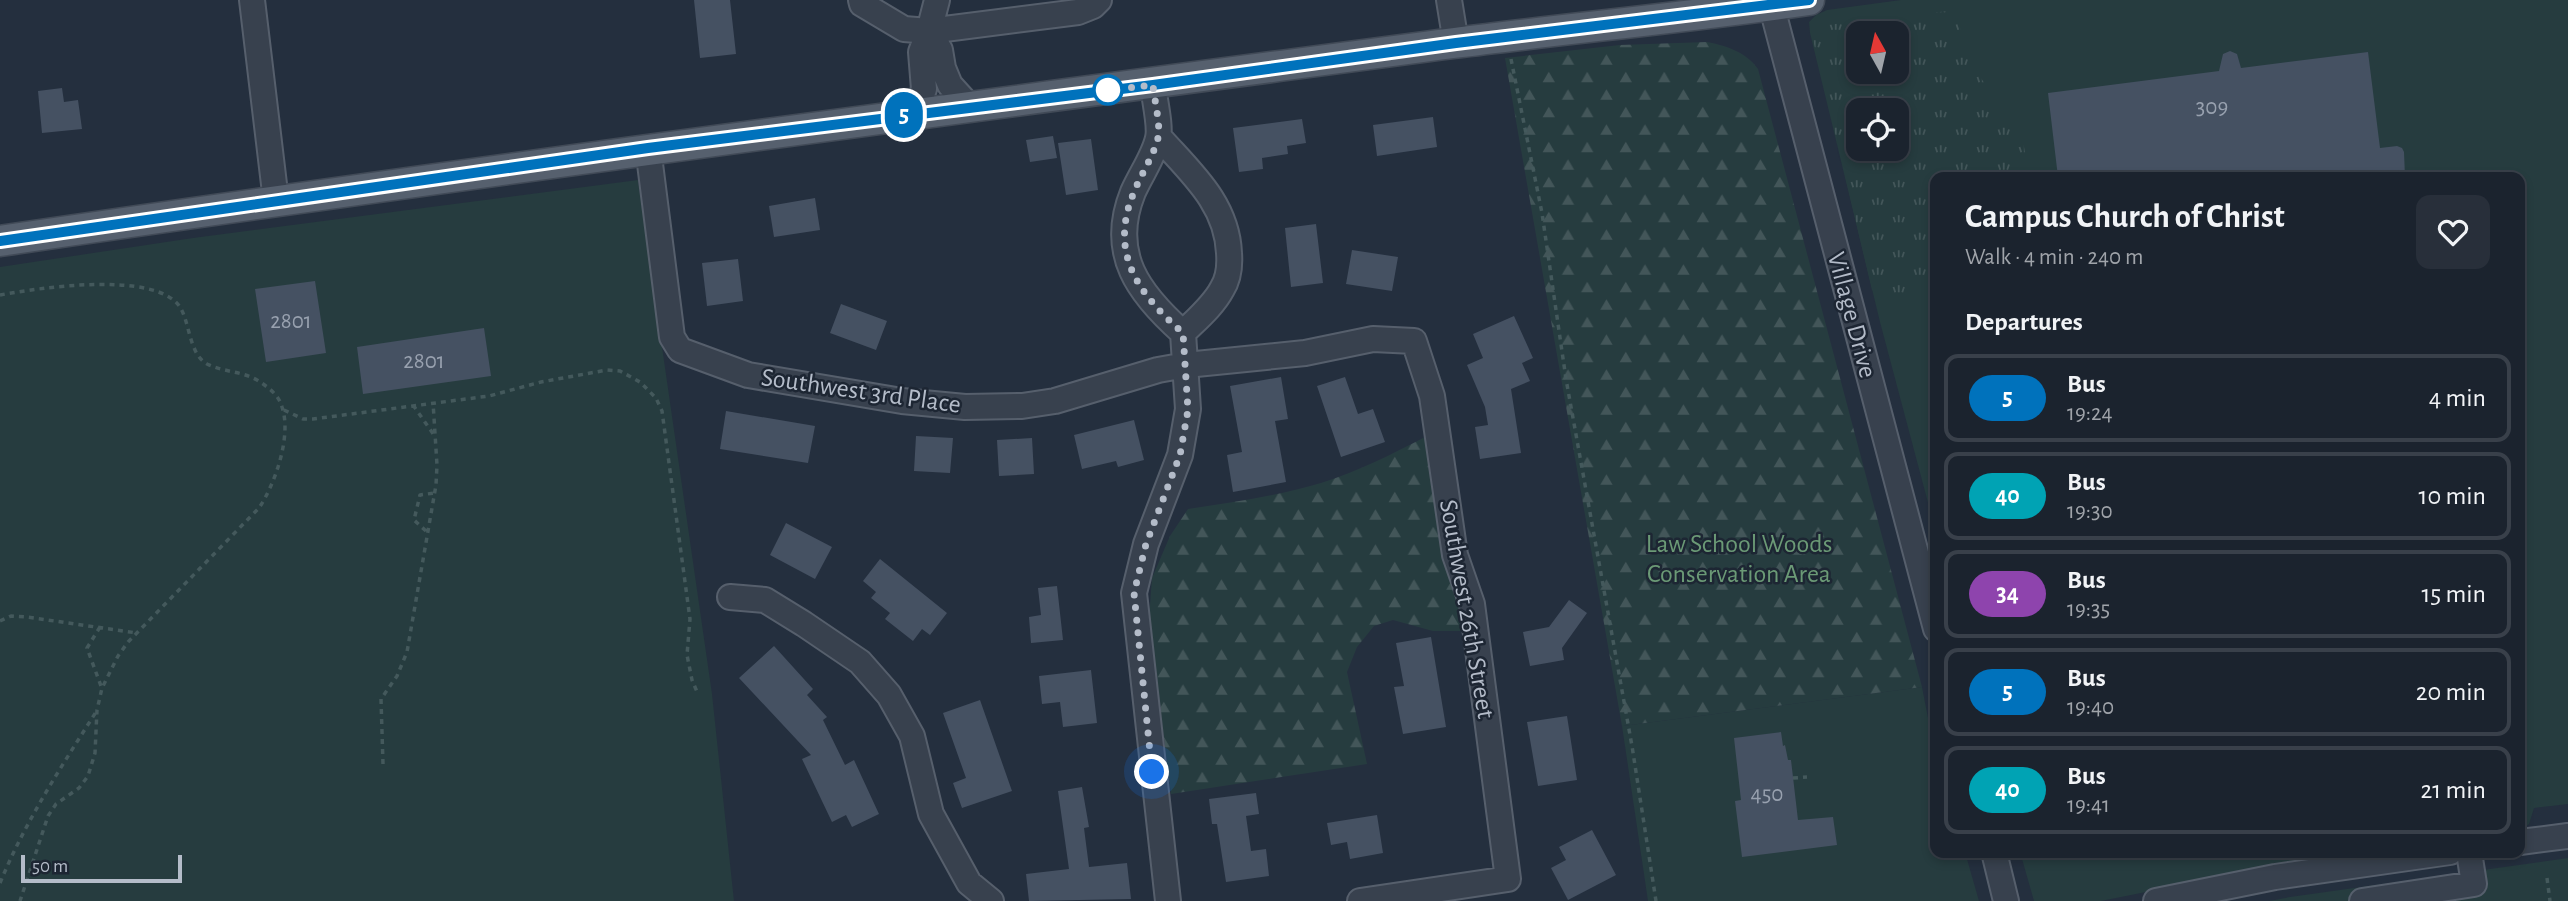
<!DOCTYPE html>
<meta charset="utf-8">
<style>
:root{--surface:#1b232e;--page:#282f3a;--text:#f1f3f6;--muted:#a0a4aa;--line:#39404a}
body{margin:0;font-family:"Alegreya Sans",sans-serif;background:var(--page);color:var(--text);height:100vh;display:flex;flex-direction:column;font-size:26px;white-space:nowrap}
*{box-sizing:border-box;margin:0}
p{font-size:23px;color:var(--muted)}
.icon{flex:none;width:38px;height:38px;fill:none;stroke:currentColor;stroke-width:2;stroke-linecap:round;stroke-linejoin:round}
.map{position:relative;flex:1;overflow:hidden}
.panel{position:absolute;left:1930px;top:172px;width:595px;height:686px;display:flex;flex-direction:column;background:var(--surface);border-radius:14px;box-shadow:0 4px 10px #0003,0 0 0 2px var(--line)}
.panel>*{flex:none}
.badge{padding:0 14px;border-radius:23px;font-size:24px;line-height:46px}
.needle{width:46px;rotate:352deg}
.controls{position:absolute;left:1846px;top:21px;display:grid;gap:14px}
.controls a{display:grid;place-items:center;width:63px;height:63px;border-radius:14px;background:var(--surface);box-shadow:0 4px 10px #0003,0 0 0 2px var(--line);font-size:35px}
.scale{position:absolute;left:21px;bottom:18px;width:161px;box-sizing:border-box;padding-left:7px;border:4px solid #b4bcc9;border-top:0;font-size:19px;line-height:24px;white-space:nowrap;color:#b4bcc9;-webkit-text-stroke:5px #1d2633;paint-order:stroke}
.you{position:absolute;width:35px;height:35px;margin:-18px;border:5px solid #fff;border-radius:50%;background:#1a73e8;box-shadow:0 0 0 10px #1a73e833}
.map>.badge{position:absolute;translate:-50% -50%;box-shadow:0 0 0 4px #fff}
h2{padding:0 35px;font-size:26px;line-height:63px}
.round{display:grid;place-items:center;flex:none;width:74px;height:74px;border-radius:14px;background:var(--page)}
.overview{display:flex;align-items:center;justify-content:space-between;height:119px;padding:0 35px}
h1{font-size:33px;font-weight:600;line-height:52px}
ul{padding:0;list-style:none}
li{display:flex;align-items:center;gap:21px;height:88px;margin:0 14px 10px;padding:0 21px;border:4px solid var(--line);border-radius:14px}
li div{flex:1}
li b{display:block;font-size:26px}
li em{font-style:normal}
li .badge{min-width:77px;font-weight:700;text-align:center}
.map>svg:first-child{display:block}
.green{fill:#263c3f;fill-rule:evenodd}
.forest{fill:url(#forest-firs)}
.park{fill:url(#park-tufts);fill-rule:evenodd}
.building{fill:#455162}
.lines{fill:none;stroke-linecap:round;stroke-linejoin:round}
.minor-casing{stroke:#565f6c;stroke-width:28}
.major-casing{stroke:#414a57;stroke-width:33}
.path{stroke:#44595c;stroke-width:3.5;stroke-dasharray:5 5;stroke-linecap:butt}
.minor{stroke:#38414e;stroke-width:24}
.major{stroke:#56606e;stroke-width:30}
.line-casing{stroke:#fff;stroke-width:16}
.line{stroke:#0072bc;stroke-width:10}
.walk{stroke:#b4bcc9;stroke-width:7;stroke-dasharray:0 12.6}
.stop-dot{fill:#fff;stroke:#0072bc;stroke-width:3.5}
.labels{text-anchor:middle;dominant-baseline:central;stroke-width:5;stroke-linejoin:round;paint-order:stroke}
.number-label{font-size:23px;fill:#98a1af}
.street-label{font-size:26px;fill:#b4bcc9;stroke:#1d2633}
.park-label{font-size:26px;fill:#6b9a76;stroke:#1d2633}
</style>
<div class="map">
<svg width="2568" height="901" viewBox="0 0 2568 901">
<defs>
<pattern id="forest-firs" width="22" height="20" patternUnits="userSpaceOnUse" patternTransform="scale(1.75)"><rect width="22" height="20" fill="#263c3f"/><path d="M5 1l3.5 6h-7zM16 11l3.5 6h-7z" fill="#435659"/></pattern>
<pattern id="park-tufts" width="24" height="20" patternUnits="userSpaceOnUse" patternTransform="scale(1.75)"><rect width="24" height="20" fill="#263c3f"/><path d="M3 7l-1-3M5 7V3M7 7l1-3M15 17l-1-3M17 17v-4M19 17l1-3" fill="none" stroke="#435659"/></pattern>
</defs>
<rect width="100%" height="100%" fill="#242f3e"/>
<path class="green" d="M 1901,0 L 2568,0 L 2568,804 L 2534,808 L 2529,824 L 2520,831 L 2520,177 L 1936,177 L 1935,529 L 1880,322 L 1810,33 L 1809,22 L 1816,15 L 1827,10 ZM 1858,33 L 1897,33 L 1897,72 L 1858,72 ZM 1858,110 L 1897,110 L 1897,149 L 1858,149 Z
M 638,180 L 712,694 L 734,901 L 0,901 L 0,267 L 193,238 Z
M 1922,687 L 1935,754 L 1936,852 L 1965,852 L 1979,901 L 1648,901 L 1622,726 Z
M 2020,852 L 2309,852 L 2306,860 L 2101,901 L 2034,901 Z
M 2568,858 L 2568,901 L 2269,901 L 2290,897 Z"/>
<path class="forest" d="M 1707,42 C 1727,46 1746,52 1758,69 L 1922,687 L 1622,726 L 1505,58 L 1620,45 Z
M 1425,437 L 1441,541 L 1460,603 L 1462,631 L 1433,631 L 1393,620 L 1374,626 L 1357,647 L 1347,672 L 1367,764 L 1171,794 L 1149,619 L 1152,578 L 1170,536 L 1188,509 C 1233,502 1278,496 1321,483 C 1357,472 1392,454 1425,437 Z"/>
<path class="park" d="M 1957,10 C 1960,32 1965,53 1977,72 C 1997,105 2036,134 2023,177 L 1936,177 L 1935,294 C 1913,297 1892,302 1872,290 L 1810,27 ZM 1858,33 L 1897,33 L 1897,72 L 1858,72 ZM 1858,110 L 1897,110 L 1897,149 L 1858,149 Z"/>
<path class="building" d="M 694,0 L 730,0 L 736,54 L 700,58 Z
M 2230,51 L 2237,54 L 2241,68 L 2368,52 L 2380,148 L 2397,146 L 2402,148 L 2404,152 L 2405,177 L 2058,177 L 2048,93 L 2219,71 L 2223,54 Z
M 62,88 L 64,102 L 78,100 L 82,129 L 42,133 L 38,91 Z
M 1433,117 L 1437,147 L 1377,156 L 1373,125 Z
M 1302,119 L 1306,143 L 1287,146 L 1288,154 L 1262,158 L 1263,169 L 1239,172 L 1233,128 Z
M 1053,136 L 1057,158 L 1030,162 L 1026,140 Z
M 1091,139 L 1098,190 L 1066,195 L 1058,143 Z
M 815,198 L 820,230 L 774,237 L 769,206 Z
M 1316,224 L 1323,283 L 1291,287 L 1285,228 Z
M 1352,250 L 1398,257 L 1392,291 L 1346,284 Z
M 738,259 L 743,301 L 707,306 L 702,263 Z
M 315,281 L 326,353 L 266,362 L 255,289 Z
M 841,304 L 887,321 L 876,350 L 830,333 Z
M 1514,316 L 1533,358 L 1522,363 L 1530,381 L 1511,389 L 1521,453 L 1480,459 L 1475,427 L 1488,425 L 1485,407 L 1467,365 L 1483,358 L 1473,334 Z
M 484,328 L 491,376 L 363,394 L 357,347 Z
M 1281,377 L 1288,419 L 1275,421 L 1286,482 L 1233,492 L 1227,455 L 1242,452 L 1230,386 Z
M 1345,377 L 1358,414 L 1373,409 L 1385,442 L 1341,457 L 1317,386 Z
M 726,411 L 815,426 L 808,463 L 720,449 Z
M 1134,420 L 1144,460 L 1118,467 L 1116,461 L 1082,469 L 1074,435 Z
M 916,436 L 953,438 L 950,473 L 914,471 Z
M 1032,438 L 1034,474 L 999,476 L 997,440 Z
M 786,523 L 832,547 L 815,579 L 770,555 Z
M 880,559 L 947,613 L 930,635 L 922,629 L 913,641 L 885,619 L 890,613 L 871,598 L 876,592 L 863,581 Z
M 1057,586 L 1063,640 L 1031,643 L 1029,617 L 1041,615 L 1038,588 Z
M 1569,600 L 1587,613 L 1562,648 L 1564,660 L 1530,666 L 1523,632 L 1549,627 Z
M 1431,637 L 1446,727 L 1403,734 L 1394,687 L 1404,686 L 1396,643 Z
M 774,646 L 813,689 L 807,695 L 827,717 L 823,720 L 845,765 L 854,760 L 879,814 L 852,827 L 846,815 L 832,822 L 802,759 L 811,755 L 739,678 Z
M 1091,670 L 1097,723 L 1063,727 L 1060,702 L 1042,704 L 1039,676 Z
M 980,700 L 1012,791 L 962,808 L 953,783 L 966,778 L 943,713 Z
M 1567,716 L 1577,780 L 1538,786 L 1527,722 Z
M 1781,732 L 1783,746 L 1785,745 L 1788,760 L 1791,760 L 1798,820 L 1833,817 L 1837,845 L 1742,857 L 1735,801 L 1741,800 L 1734,738 Z
M 1082,787 L 1089,827 L 1084,828 L 1089,867 L 1127,863 L 1131,899 L 1029,901 L 1026,874 L 1069,869 L 1058,791 Z
M 1256,793 L 1259,814 L 1246,816 L 1251,851 L 1266,849 L 1269,876 L 1226,882 L 1217,824 L 1212,824 L 1209,799 Z
M 1377,815 L 1383,853 L 1350,859 L 1347,842 L 1331,845 L 1327,823 Z
M 1592,830 L 1616,875 L 1568,900 L 1551,868 L 1566,860 L 1559,847 Z"/>
<g class="lines">
<defs>
<path id="minor" d="M 252,0 L 276,201
M 861,0 L 862,4 L 904,29 L 929,31 L 1078,12 L 1093,6 L 1099,0
M 937,0 L 929,31 L 940,50 L 943,68 L 950,85 L 970,107
M 1449,0 L 1456,43
M 1770,0 L 1936,629
M 1153,85 C 1154,98 1161,126 1158,138 C 1154,156 1141,174 1133,192 C 1108,254 1139,294 1183,333 L 1188,409 L 1180,455 L 1146,544 L 1134,593 L 1168,901
M 915,113 L 924,89 L 921,52 L 929,31
M 1159,137 C 1190,172 1227,203 1229,253 C 1230,266 1229,278 1222,289 C 1213,306 1196,320 1183,333
M 648,148 L 672,337 L 680,350 L 748,375 L 902,401 L 965,407 L 1022,406 L 1055,401 L 1158,370 L 1186,365 L 1305,353 L 1373,339 L 1414,341 L 1432,396 L 1455,555 L 1472,604 L 1508,879 L 1360,901
M 730,597 L 765,600 L 804,624 L 860,662 L 889,695 L 912,736 L 931,814 L 969,883 L 991,901
M 2520,842 L 2568,836
M 1994,852 L 2006,901
M 2156,901 L 2275,877 L 2450,852
M 2362,901 L 2474,884 L 2469,852"/>
<path id="major" d="M 0,241 C 484,170 969,107 1454,43 C 1572,28 1691,17 1809,0"/>
</defs>
<use href="#minor" class="minor-casing"/>
<use href="#major" class="major-casing"/>
<path class="path" d="M 1511,59 L 1542,213 L 1566,379 L 1632,746 L 1656,901
M 0,295 C 38,288 155,270 180,307 C 190,323 189,354 207,364 C 223,372 241,371 257,380 C 268,387 279,395 282,407 C 292,436 275,484 259,508 L 128,642 L 118,656 L 102,688 L 97,710 L 95,753 L 88,776 L 79,788 L 56,804 L 48,816 L 20,901
M 413,405 L 434,435
M 284,410 L 303,419 L 313,419 L 489,396 L 541,382 L 607,370 L 620,371 L 640,382 L 656,398 L 662,411 L 690,619 L 687,655 L 692,680 L 698,694
M 426,531 L 414,520 L 420,495 L 434,493
M 0,621 L 11,616 L 27,617 L 137,633
M 100,627 L 87,648 L 101,686
M 383,764 L 381,699 L 397,676 L 407,652 L 436,485 L 437,465 L 433,402
M 1793,778 L 1807,777
M 2547,878 L 2550,901
M 0,883 C 25,822 61,767 96,712"/>
<use href="#minor" class="minor"/>
<use href="#major" class="major"/>
</g>
<g class="lines">
<defs>
<path id="line" d="M 0,241 L 648,148 L 1153,85 L 1456,43 L 1809,0"/>
</defs>
<use href="#line" class="line-casing"/>
<use href="#line" class="line"/>
<path class="walk" d="M 1108,90 L 1101,91 L 1153,85 C 1154,98 1161,126 1158,138 C 1153,157 1141,174 1134,192 C 1108,254 1139,294 1183,333 L 1188,410 L 1180,455 L 1146,544 L 1134,593 L 1152,772"/>
</g>
<circle class="stop-dot" cx="1108" cy="90" r="14"/>
<g class="labels">
<g class="number-label">
<text x="2212" y="107">309</text>
<text x="291" y="321">2801</text>
<text x="424" y="361">2801</text>
<text x="1767" y="794">450</text>
</g>
<g class="street-label">
<text transform="translate(1852 315) rotate(75)">Village Drive</text>
<text transform="translate(861 391) rotate(8)">Southwest 3rd Place</text>
<text transform="translate(1467 609) rotate(80)">Southwest 26th Street</text>
</g>
<g class="park-label">
<text x="1739" y="544">Law School Woods<tspan x="1739" dy="30">Conservation Area</tspan></text>
</g>
</g>
</svg>
<div class="controls">
<a><svg class="needle" viewBox="-14 -14 28 28"><path d="M0-13l5 13h-10z" fill="#e53935"/><path d="M0 13l5-13h-10z" fill="#a0a4aa"/></svg></a>
<a><svg class="icon" aria-label="locate" viewBox="0 0 24 24"><circle cx="12" cy="12" r="6"/><path d="M12 2v4M12 18v4M2 12h4M18 12h4"/></svg></a>
</div>
<div class="scale">50 m</div>
<div class="you" style="left:1152px;top:772px"></div>
<b class="badge" style="left:904px;top:115px;background:#0072bc;color:#fff">5</b>
<section class="panel">
<div class="overview"><div><h1>Campus Church of Christ</h1><p>Walk · 4 min · 240 m</p></div><a class="round"><svg class="icon" aria-label="heart" viewBox="0 0 24 24"><path d="M12 20l-8-8c-3-5 5-10 8-4 3-6 11-1 8 4z"/></svg></a></div>
<h2>Departures</h2>
<ul>
<li><span class="badge" style="background:#0072bc;color:#fff">5</span><div><b>Bus</b><p>19:24</p></div><em>4 min</em></li>
<li><span class="badge" style="background:#00a3b4;color:#fff">40</span><div><b>Bus</b><p>19:30</p></div><em>10 min</em></li>
<li><span class="badge" style="background:#8e44ad;color:#fff">34</span><div><b>Bus</b><p>19:35</p></div><em>15 min</em></li>
<li><span class="badge" style="background:#0072bc;color:#fff">5</span><div><b>Bus</b><p>19:40</p></div><em>20 min</em></li>
<li><span class="badge" style="background:#00a3b4;color:#fff">40</span><div><b>Bus</b><p>19:41</p></div><em>21 min</em></li>
</ul>
</section>
</div>
